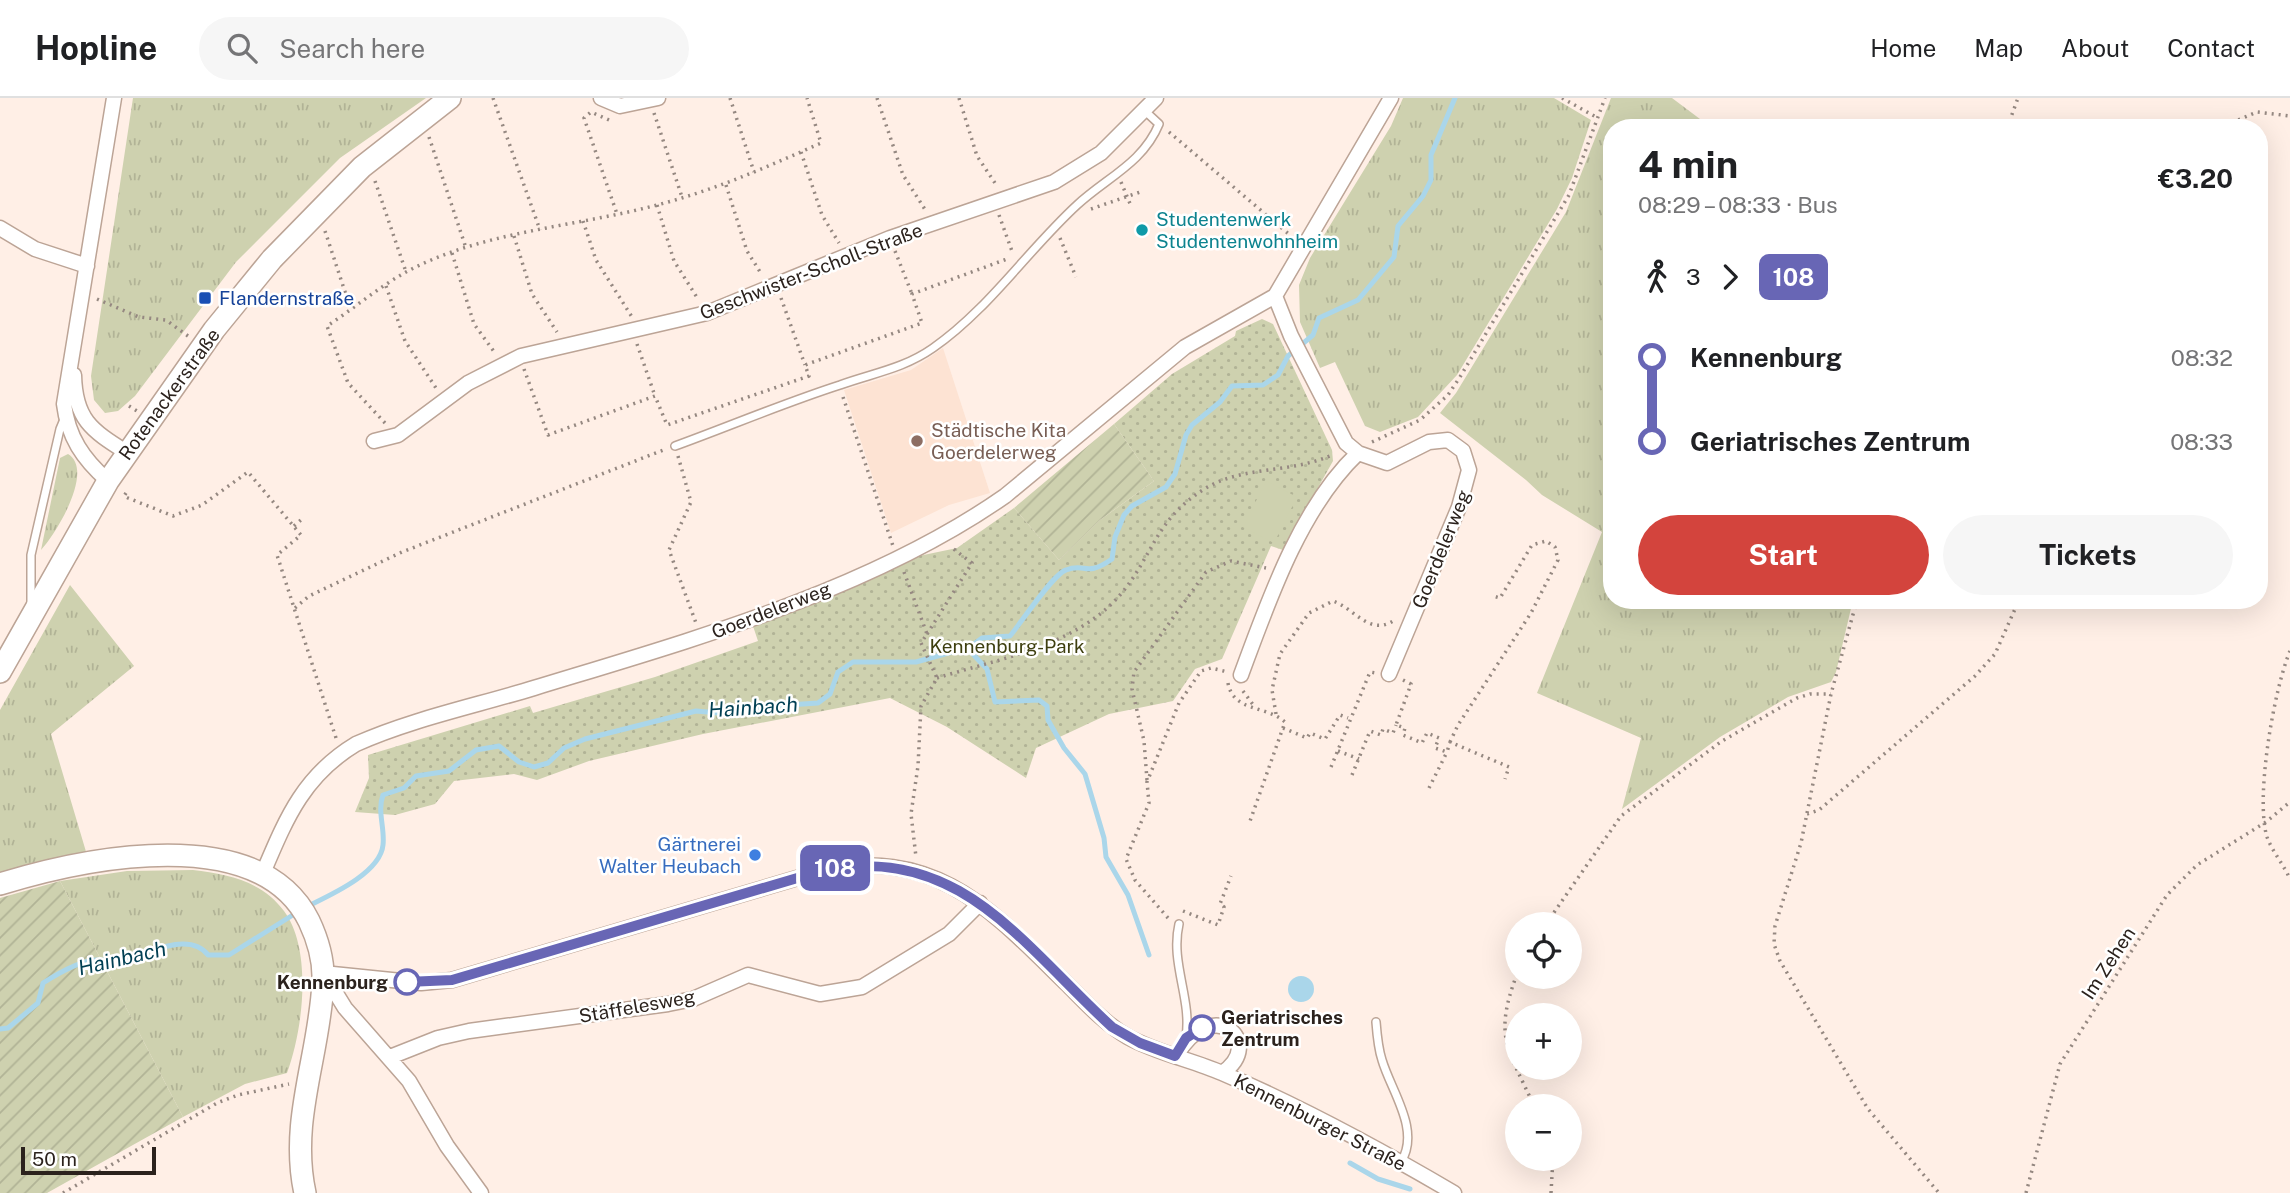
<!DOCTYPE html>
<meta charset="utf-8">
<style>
:root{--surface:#fff;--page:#f6f6f6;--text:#202124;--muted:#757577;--line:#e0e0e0;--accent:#d3443d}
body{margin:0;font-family:"Public Sans",sans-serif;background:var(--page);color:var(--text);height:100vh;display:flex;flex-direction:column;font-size:26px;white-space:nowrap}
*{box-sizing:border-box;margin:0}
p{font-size:23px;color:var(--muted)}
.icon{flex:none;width:38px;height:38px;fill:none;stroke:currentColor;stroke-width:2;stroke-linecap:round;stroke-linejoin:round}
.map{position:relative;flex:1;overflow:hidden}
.details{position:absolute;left:1603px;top:21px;width:665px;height:490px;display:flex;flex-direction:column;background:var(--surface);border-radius:28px;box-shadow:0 7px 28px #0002}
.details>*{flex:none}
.badge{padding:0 14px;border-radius:10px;font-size:24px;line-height:46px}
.tools{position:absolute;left:1505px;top:814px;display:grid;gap:14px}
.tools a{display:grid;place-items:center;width:77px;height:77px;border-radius:50%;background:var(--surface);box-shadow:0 7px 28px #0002;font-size:35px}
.scale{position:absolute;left:21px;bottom:18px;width:135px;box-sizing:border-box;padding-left:7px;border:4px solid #2b221d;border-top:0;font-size:19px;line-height:24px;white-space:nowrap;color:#2b221d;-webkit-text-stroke:5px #fff;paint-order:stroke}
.map>.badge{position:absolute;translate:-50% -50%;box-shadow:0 0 0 4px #fff}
.legs{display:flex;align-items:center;gap:10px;height:77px;padding:0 35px;font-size:23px}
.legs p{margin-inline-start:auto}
.summary{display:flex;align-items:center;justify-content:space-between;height:119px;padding:0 35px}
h1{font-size:38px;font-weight:700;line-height:52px}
.action{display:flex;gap:14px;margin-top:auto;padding:14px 35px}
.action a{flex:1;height:80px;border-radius:42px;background:var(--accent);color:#fff;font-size:28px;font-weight:700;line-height:80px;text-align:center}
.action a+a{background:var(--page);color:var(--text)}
ul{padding:0 35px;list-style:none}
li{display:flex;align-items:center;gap:24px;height:84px;font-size:26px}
li i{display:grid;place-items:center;width:10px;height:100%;margin:0 9px;background:currentColor}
li i::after{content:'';width:18px;height:18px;margin:-9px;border:5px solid;border-radius:50%;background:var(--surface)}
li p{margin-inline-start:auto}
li:first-child i{background:linear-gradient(#0000 50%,currentColor 0)}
li:last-child i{background:linear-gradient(currentColor 50%,#0000 0)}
header{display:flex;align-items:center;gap:42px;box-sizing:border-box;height:98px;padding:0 35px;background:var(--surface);border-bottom:2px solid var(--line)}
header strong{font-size:33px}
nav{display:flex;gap:38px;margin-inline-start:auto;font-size:24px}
.search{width:490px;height:63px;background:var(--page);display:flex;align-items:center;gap:18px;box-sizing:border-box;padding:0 24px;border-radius:38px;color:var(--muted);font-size:26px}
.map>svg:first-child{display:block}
.built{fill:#fde3d3}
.grass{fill:url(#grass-tufts)}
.park{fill:url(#park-dots)}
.garden{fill:url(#garden-furrows)}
.pitch{fill:#ced1af}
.water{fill:#aad6ea}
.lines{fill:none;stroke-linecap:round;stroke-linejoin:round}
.stream{stroke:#aad6ea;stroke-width:5}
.lane-casing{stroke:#bca496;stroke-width:10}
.street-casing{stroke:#bca496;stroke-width:17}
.secondary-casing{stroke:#bca496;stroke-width:24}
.path{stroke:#958881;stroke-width:3.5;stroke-dasharray:2 5;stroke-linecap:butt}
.lane{stroke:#fff;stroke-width:7}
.street{stroke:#fff;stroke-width:14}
.secondary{stroke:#fff;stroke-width:21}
.line-1-casing{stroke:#fff;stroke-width:16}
.line-1{stroke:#6866b5;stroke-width:10}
.culture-dot{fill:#0f9aa8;stroke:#fff;stroke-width:2.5}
.transit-dot{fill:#1a4fb4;stroke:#fff;stroke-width:2.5}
.education-dot{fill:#8d6e63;stroke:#fff;stroke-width:2.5}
.shop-dot{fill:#3f7fe0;stroke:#fff;stroke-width:2.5}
.stop-1-dot{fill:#fff;stroke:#6866b5;stroke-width:3.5}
.labels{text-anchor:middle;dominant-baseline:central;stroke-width:5;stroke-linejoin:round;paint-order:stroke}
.culture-label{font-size:19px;fill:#0d838f;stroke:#fff;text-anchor:start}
.street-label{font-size:19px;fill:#2b221d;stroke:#fff}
.transit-label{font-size:19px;fill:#164399;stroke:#fff;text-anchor:start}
.education-label{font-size:19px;fill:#785e54;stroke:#fff;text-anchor:start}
.park-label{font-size:19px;fill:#3e3f10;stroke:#fff}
.shop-label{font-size:19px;fill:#366cbe;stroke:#fff;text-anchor:end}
.stop-label{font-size:19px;font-weight:bold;fill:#2b221d;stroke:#fff;text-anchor:end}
.water-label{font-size:21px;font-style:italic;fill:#003f53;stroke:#fff}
</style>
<header>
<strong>Hopline</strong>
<div class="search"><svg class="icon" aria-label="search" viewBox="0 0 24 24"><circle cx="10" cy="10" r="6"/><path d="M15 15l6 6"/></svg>Search here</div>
<nav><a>Home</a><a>Map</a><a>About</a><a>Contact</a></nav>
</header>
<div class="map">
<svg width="2290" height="1095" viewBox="0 0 2290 1095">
<defs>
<pattern id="grass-tufts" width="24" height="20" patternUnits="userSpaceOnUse" patternTransform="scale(1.75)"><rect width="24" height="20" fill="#ced1af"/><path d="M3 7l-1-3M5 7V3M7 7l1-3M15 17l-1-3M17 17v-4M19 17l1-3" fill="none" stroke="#b1b396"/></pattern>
<pattern id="park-dots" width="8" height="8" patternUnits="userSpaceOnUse" patternTransform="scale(1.75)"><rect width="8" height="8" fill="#ced1af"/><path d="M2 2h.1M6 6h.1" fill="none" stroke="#b1b396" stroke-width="1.8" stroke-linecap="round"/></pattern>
<pattern id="garden-furrows" width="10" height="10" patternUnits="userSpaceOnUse" patternTransform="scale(1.75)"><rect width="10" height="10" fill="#ced1af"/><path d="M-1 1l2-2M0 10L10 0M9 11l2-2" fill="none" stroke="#b1b396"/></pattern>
</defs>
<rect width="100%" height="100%" fill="#ffefe6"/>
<path class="built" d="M 943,250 L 990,395 L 949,407 L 891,435 L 844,292 L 911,272 Z"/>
<path class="grass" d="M 133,0 L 426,0 L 340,60 L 236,164 L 135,298 L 118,313 L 105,315 L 94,302 L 91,278 Z
M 1403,0 L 1554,0 L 1591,22 L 1572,80 L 1557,111 L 1457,277 L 1418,319 L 1380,334 L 1365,328 L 1335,264 L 1320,270 L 1300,224 L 1299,187 L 1310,160 L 1391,28 Z
M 1611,0 L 1672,0 L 1712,30 L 1612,30 L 1612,502 L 1853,502 L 1836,574 L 1831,584 L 1788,599 L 1720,639 L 1622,711 L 1641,640 L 1537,595 L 1602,434 L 1542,397 L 1526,382 L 1440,315 L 1456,295 L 1566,114 Z
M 68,356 C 95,372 56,436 41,452 L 60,360 Z
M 70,487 L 134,568 L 51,636 L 87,757 L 0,777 L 0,612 Z
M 193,772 C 227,776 262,783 284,813 C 313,852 303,932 287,975 L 245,986 L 183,1019 L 60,783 L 127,773 Z"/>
<path class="park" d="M 1262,221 L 1273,226 L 1332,352 L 1333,363 L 1283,452 L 1271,448 L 1222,561 L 1195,571 L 1173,603 L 1109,616 L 1036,650 L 1026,680 L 947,629 L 890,600 L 703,636 L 589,663 L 537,682 L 514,676 L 454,683 L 435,706 L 395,717 L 355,714 L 369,680 L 368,657 L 530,608 L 533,615 L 655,579 L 758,543 L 753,528 L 833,497 L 914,459 L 957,450 L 1014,410 L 1059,462 L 1100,422 L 1154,383 L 1114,326 L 1172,276 L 1235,238 L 1236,233 Z"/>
<path class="garden" d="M 1114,326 L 1154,383 L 1100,422 L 1059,462 L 1014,410 Z
M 60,783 L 183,1019 L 47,1095 L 0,1095 L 0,800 Z"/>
<path class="pitch" d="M 1266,383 L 1297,399 L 1274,445 L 1243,429 Z"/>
<path class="water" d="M1288 891a13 13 0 1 1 26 0a13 13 0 1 1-26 0Z"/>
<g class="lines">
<path class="stream" d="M 967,550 L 987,571 L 995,604 L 1039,602 L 1047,608 L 1048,622 L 1064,650 L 1085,676 L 1104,740 L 1106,759 L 1128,797 L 1149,857
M 304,810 C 328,798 380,776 383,747 C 385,730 377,713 383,697 L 404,690 L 416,678 L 449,673 L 476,652 L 499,648 L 519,664 L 534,669 L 548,665 L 564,650 L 585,641 L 696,613 L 718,615 L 743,610 L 818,605 L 830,596 L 838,574 L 853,564 L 916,564 L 970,549 L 982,540 L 1010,538 C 1021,525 1053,476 1066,472 C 1086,464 1085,480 1112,461 L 1115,439 L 1124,417 L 1132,408 L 1166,389 L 1175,376 L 1186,337 L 1192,327 L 1220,304 L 1232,288 L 1263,287 L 1278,277 L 1288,258 L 1313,237 L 1319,220 L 1358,202 L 1394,159 L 1398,128 L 1423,98 L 1431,82 L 1431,57 L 1455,0
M 0,931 L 8,930 L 38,905 L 43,885 C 57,876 82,861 99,862 C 108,862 116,863 126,860 C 148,855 190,833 208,857 L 229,857 L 296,815
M 1350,1065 L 1378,1081 L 1410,1091"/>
<defs>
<path id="lane" d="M 675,348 C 730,328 784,305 840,287 C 873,275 903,271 933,250 C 988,212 1028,152 1077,107 C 1106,80 1143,65 1159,26 L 1145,13
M 31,506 L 31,457 L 60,331 L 65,319
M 1179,826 C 1170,865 1192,901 1186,939
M 1376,924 C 1377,937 1378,950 1382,962 C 1391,993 1421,1032 1401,1064"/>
<path id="street" d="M 601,0 L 620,8 L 658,0
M 0,130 L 35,151 L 87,168
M 1275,198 L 1291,238 L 1346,345 L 1358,355 L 1387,365 L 1429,344 L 1448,342 L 1463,353 L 1469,372 L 1459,409 L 1389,576
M 74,277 C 75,321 91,332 126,354
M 374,343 L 398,337 L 468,285 L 521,258 L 707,215 L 890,140 L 1054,84 L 1101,55 L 1156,0
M 108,383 C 83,361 68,339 64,306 L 114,0
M 1241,577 C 1268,504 1300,410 1358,355
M 263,775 C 286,721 303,678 356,646 C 412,621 475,608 534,590 C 691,542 869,493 1005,398 L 1185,249 L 1275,198 L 1391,0
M 323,875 L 421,885 L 452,882 L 821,773 C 937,748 992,813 1068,887 C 1086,905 1105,926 1128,939 C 1157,955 1192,962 1222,975 C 1302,1009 1379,1051 1454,1095
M 324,876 L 345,910 L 409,983 L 447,1048 L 481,1095
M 1176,958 C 1212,895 1267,945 1222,975
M 390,959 L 438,940 L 469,933 L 668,906 L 693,901 L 748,877 L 820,896 L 862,889 L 949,836 L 980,805"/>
<path id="secondary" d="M 0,574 L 108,383 L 214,232 L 272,161 L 362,69 L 450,0
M 0,786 C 85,760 259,723 309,823 C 318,842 324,863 323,884 C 320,956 289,1022 305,1095"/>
</defs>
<use href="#lane" class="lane-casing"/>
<use href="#street" class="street-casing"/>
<use href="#secondary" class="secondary-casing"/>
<path class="path" d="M 493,0 L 540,132
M 730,0 L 754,74
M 877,0 L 903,77 L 926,113
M 959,0 L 977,58 L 997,88
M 1562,0 L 1596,19
M 654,15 L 682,99
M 609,22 L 591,14 L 584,20 L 617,116
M 2007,30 L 2018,0
M 2219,30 L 2257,14 L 2290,18
M 1169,34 L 1291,138
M 429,39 L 466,150
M 801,54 L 822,117 L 839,145
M 375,83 L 406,174
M 1121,84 L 1131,108
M 726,87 L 747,153 L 762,177
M 657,107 L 674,163 L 698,201
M 1091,111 L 1143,93
M 999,117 L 1013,156
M 583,123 L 596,162 L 632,219
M 325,133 L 351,212
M 514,138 L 532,196 L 557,234
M 1060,140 L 1076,179
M 895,153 L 912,196
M 452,155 L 474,226 L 495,255
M 386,188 L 405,243 L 436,290
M 781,200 L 805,267
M 97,201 L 139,219 L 166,222 L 188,238
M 637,246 L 655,298
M 524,271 L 548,337 L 655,298 L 667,327 L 809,278 L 805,267 L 922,225 L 912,196 L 1007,161
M 843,299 L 893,448
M 129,308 L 137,313
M 385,325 L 348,285 L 327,228 C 353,211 379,189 406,174 C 482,133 575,129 657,107 C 715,92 767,69 821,45 L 807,0
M 1372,344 L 1420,322 L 1448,297 L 1460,279 L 1569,97 L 1605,0
M 678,358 L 691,404 L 669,452 L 696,525
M 126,395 L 124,398 L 128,400 L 173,418 L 202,407 L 248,374 L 301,437 L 277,457 L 336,640
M 294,428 L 302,421
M 904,474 L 927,536 L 921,545 L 937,580 L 921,608 L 918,668 L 911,716 L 916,759
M 1857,502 L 1831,596 L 1801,745 L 1775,828 L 1774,846 L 1780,863 L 1868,1011 L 1939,1095
M 295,510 L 309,498 L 402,454 L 666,351
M 927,536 L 972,465 L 951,449
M 2290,553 C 2274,591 2255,700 2267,739 C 2272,753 2284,767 2290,781
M 937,580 C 998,561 1076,548 1120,497 C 1154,457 1154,422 1206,390 C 1245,367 1292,376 1334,356
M 1403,582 L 1411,586 L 1396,627 L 1405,630 L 1403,637 L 1422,645 L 1427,635 L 1439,640 L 1435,650 L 1447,654 L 1450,644 L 1509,669 L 1505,681
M 1228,585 C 1233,614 1266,607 1285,624 L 1249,726
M 1243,593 L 1254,608
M 1276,616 L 1272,592 L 1280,556 L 1309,515 L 1333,503 C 1354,510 1369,538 1393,523
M 1283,630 L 1307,640 L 1310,635 L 1325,641 L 1340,617 L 1348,620
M 1450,644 L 1458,627 L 1531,515 L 1558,462 L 1555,449 L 1546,443 L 1532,447 L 1500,500 L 1493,498
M 1338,653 L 1359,661
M 1331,669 L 1370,574 L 1376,575
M 1352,677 L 1370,633 L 1381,637 L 1383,631 L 1393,635 L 1396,627
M 1147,682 L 1144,643 L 1132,591 L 1134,574 L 1206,474 L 1231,463 L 1266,470
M 1429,690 L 1447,654
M 1807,716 L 1819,712 L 1975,578 L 1995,556 L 2019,502
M 1183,813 L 1218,827 L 1224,809 L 1220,806 L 1231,778
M 1168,820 L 1135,782 L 1126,761 L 1149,705 L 1147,684 L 1179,605 L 1201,573 L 1211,570 L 1228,574
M 1546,826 L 1621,718 L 1722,643 L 1797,600 L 1810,596 L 1831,596
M 1517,876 C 1493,940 1508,950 1534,1008
M 63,1095 L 217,1005 L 238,997 L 289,986
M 1551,1095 L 1553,1060
M 2026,1095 L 2060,966 L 2167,797 L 2197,767 L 2266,724 L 2290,704"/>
<use href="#lane" class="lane"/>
<use href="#street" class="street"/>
<use href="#secondary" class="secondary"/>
</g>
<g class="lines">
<defs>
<path id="line-1" d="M 407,884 L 452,882 L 821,773 C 959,744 1023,848 1112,929 L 1140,945 L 1175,958 L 1186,940 L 1202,930"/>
</defs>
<use href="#line-1" class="line-1-casing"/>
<use href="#line-1" class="line-1"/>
</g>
<circle class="culture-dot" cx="1142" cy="132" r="7"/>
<rect class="transit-dot" x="198" y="193" width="14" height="14" rx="3.5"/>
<circle class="education-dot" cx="917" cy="343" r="7"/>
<circle class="shop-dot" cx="755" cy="757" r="7"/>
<g class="stop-1-dot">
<circle cx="407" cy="884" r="12"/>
<circle cx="1202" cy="930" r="12"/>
</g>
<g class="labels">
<g class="culture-label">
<text x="1156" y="121">Studentenwerk<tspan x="1156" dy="22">Studentenwohnheim</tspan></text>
</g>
<g class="street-label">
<text transform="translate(811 173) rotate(-21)">Geschwister-Scholl-Straße</text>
<text transform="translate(169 296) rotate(-54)">Rotenackerstraße</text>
<text transform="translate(1441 451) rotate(-68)">Goerdelerweg</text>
<text transform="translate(771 512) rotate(-21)">Goerdelerweg</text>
<text transform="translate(2108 865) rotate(-57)">Im Zehen</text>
<text transform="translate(637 908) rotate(-10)">Stäffelesweg</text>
<text transform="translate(1320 1024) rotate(27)">Kennenburger Straße</text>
</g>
<g class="transit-label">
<text x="219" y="200">Flandernstraße</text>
</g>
<g class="education-label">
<text x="931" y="332">Städtische Kita<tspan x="931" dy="22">Goerdelerweg</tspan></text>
</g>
<g class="park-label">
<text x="1007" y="548">Kennenburg-Park</text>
</g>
<g class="shop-label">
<text x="741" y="746">Gärtnerei<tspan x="741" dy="22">Walter Heubach</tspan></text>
</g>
<g class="stop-label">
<text x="388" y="884">Kennenburg</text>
<text x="1221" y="919" text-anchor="start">Geriatrisches<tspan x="1221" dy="22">Zentrum</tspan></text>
</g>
<g class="water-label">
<text transform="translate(753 609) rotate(-4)">Hainbach</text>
<text transform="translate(122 860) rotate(-13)">Hainbach</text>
</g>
</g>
</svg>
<div class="tools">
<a><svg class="icon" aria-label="locate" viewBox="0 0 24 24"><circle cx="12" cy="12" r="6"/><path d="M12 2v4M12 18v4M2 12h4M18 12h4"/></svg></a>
<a>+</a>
<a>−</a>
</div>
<div class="scale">50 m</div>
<b class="badge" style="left:835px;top:770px;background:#6866b5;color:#fff">108</b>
<section class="details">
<div class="summary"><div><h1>4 min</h1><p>08:29 – 08:33 · Bus</p></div><b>€3.20</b></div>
<div class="legs"><svg class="icon" aria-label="walk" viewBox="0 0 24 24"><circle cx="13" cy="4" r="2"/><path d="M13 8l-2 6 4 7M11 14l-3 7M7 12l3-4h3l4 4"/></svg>3<svg class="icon" aria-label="forward" viewBox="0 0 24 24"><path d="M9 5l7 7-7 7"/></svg><b class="badge" style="background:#6866b5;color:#fff">108</b></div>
<ul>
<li><i style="color:#6866b5"></i><b>Kennenburg</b><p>08:32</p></li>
<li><i style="color:#6866b5"></i><b>Geriatrisches Zentrum</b><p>08:33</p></li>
</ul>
<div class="action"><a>Start</a><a>Tickets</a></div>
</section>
</div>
